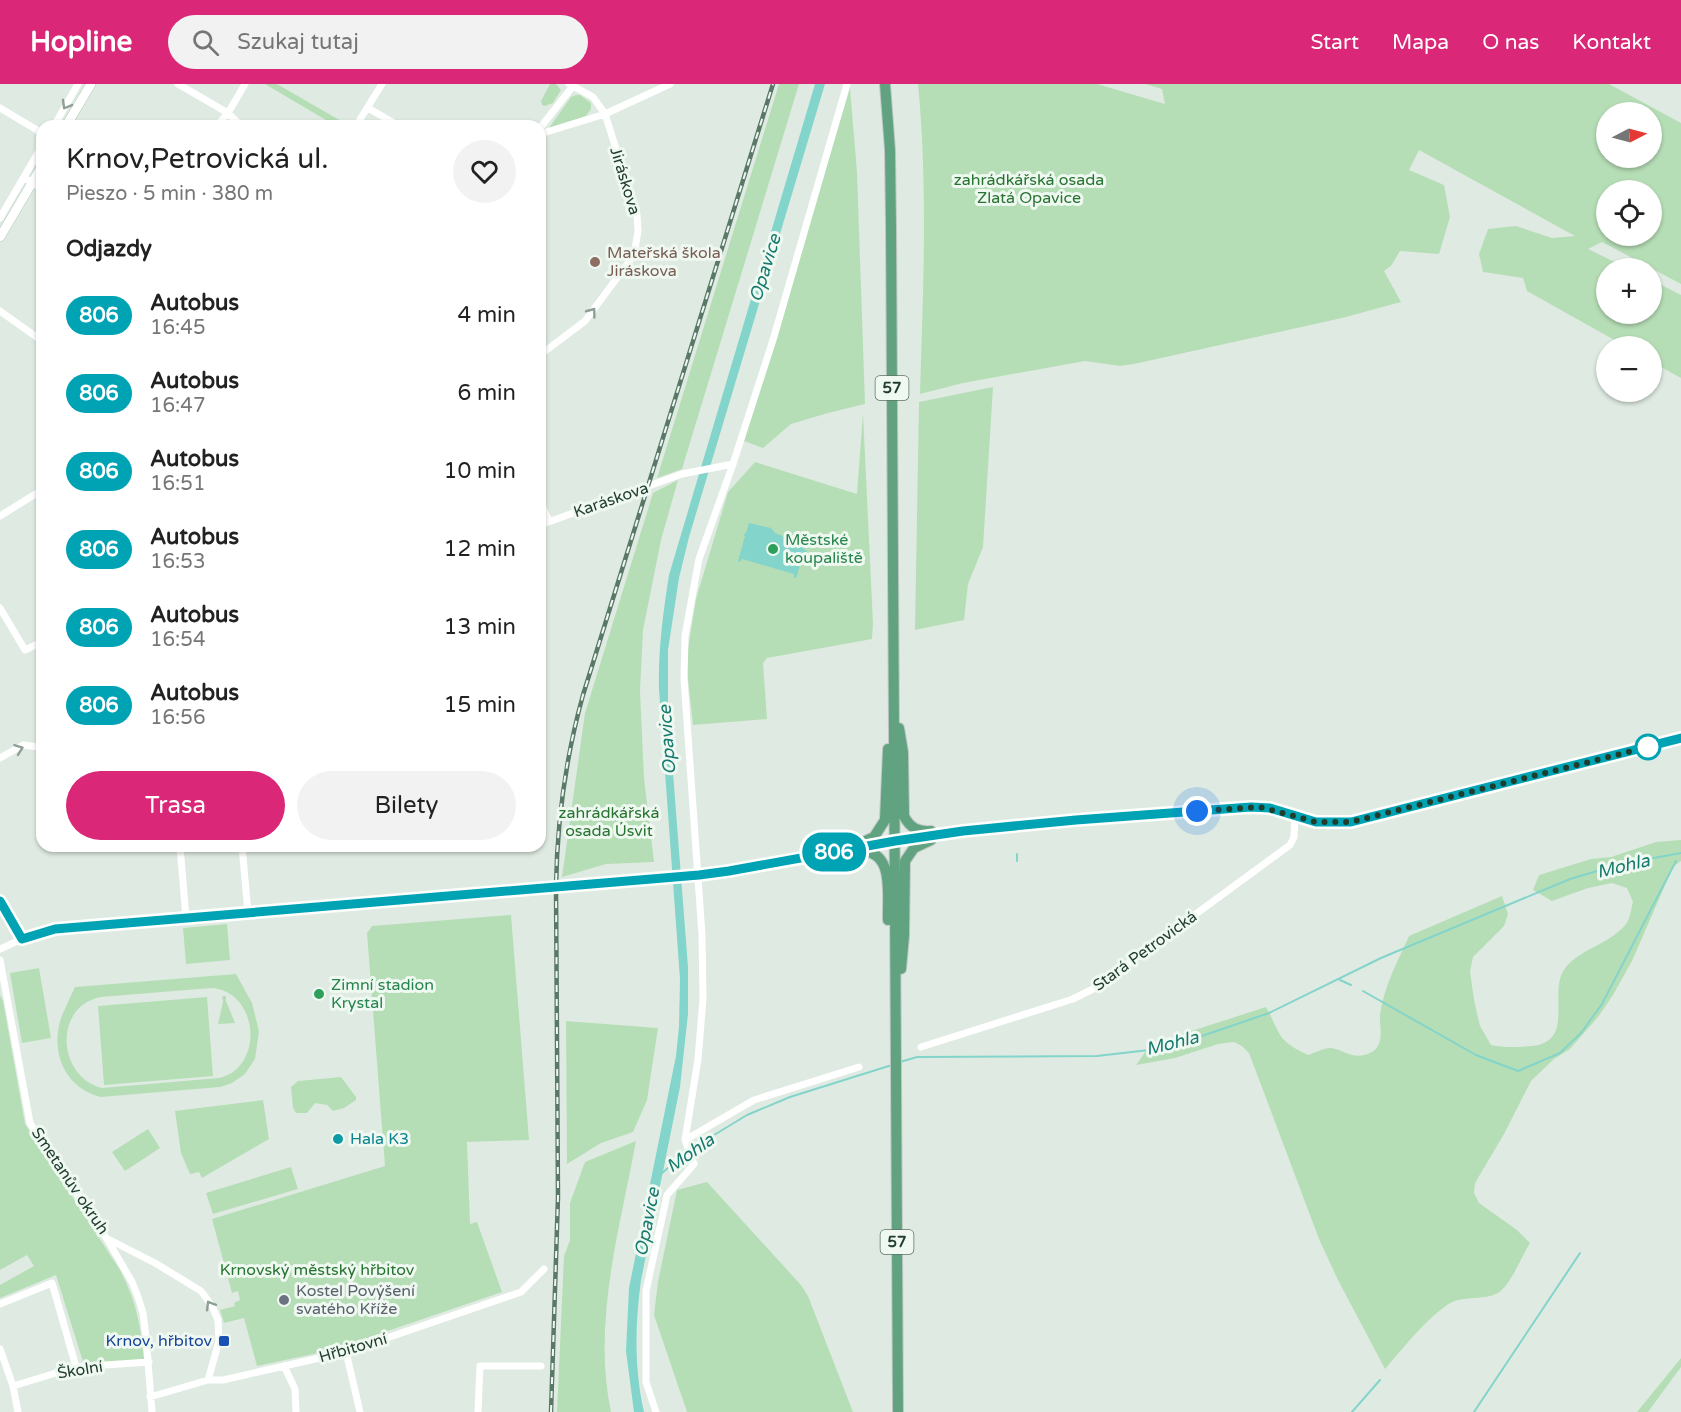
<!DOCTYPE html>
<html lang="pl">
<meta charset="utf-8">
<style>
:root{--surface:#fff;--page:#f2f2f2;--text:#222;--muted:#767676;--accent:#db2777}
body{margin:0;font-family:"Varela Round",sans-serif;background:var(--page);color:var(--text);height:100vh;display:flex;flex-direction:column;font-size:22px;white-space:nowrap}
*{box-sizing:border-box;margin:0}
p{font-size:20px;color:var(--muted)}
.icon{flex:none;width:33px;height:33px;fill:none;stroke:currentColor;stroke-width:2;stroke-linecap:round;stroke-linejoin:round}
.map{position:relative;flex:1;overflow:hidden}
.drawer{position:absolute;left:36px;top:36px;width:510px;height:732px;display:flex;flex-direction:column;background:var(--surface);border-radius:18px;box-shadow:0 2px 4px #0004}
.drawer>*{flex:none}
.badge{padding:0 12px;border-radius:20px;font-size:21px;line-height:39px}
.needle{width:39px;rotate:84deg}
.tools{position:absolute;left:1596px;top:18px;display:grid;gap:12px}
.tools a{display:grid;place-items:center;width:66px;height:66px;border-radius:50%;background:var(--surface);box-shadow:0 2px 4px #0004;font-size:30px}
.you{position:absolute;width:30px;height:30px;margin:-15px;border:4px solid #fff;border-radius:50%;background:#1a73e8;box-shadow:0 0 0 9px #1a73e833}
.map>.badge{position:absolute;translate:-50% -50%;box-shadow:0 0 0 3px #fff}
h2{padding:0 30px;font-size:22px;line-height:54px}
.round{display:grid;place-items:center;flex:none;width:63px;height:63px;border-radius:32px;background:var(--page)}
.headline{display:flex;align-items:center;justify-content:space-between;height:102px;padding:0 30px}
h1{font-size:28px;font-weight:600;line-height:45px}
.cta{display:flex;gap:12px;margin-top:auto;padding:12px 30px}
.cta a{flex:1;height:69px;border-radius:36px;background:var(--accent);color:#fff;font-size:24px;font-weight:600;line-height:69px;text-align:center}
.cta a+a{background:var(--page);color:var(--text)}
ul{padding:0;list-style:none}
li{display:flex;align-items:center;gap:18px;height:78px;padding:0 30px}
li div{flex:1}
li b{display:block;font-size:22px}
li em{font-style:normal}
li .badge{min-width:66px;font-weight:700;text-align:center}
header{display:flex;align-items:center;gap:36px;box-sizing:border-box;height:84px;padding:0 30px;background:var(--accent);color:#fff}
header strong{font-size:28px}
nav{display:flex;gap:33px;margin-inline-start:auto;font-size:21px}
.search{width:420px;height:54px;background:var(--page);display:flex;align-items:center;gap:15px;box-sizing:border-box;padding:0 21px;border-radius:33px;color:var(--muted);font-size:22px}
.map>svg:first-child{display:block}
.green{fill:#b6deb6;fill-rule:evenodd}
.water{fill:#83d4ca}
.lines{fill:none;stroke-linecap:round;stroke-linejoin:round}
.stream{stroke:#83d4ca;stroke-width:2}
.secondary-casing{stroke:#b1cbbb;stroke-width:10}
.primary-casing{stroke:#c0c8c4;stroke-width:12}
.street{stroke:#fff;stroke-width:7}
.secondary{stroke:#fff;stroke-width:9}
.primary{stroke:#61a380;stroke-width:10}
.rail-casing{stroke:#597867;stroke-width:4.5}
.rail{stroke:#eff8f1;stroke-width:2;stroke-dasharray:7;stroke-linecap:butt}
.oneway{stroke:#8f9e96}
.line-casing{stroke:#fff;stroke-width:14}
.line{stroke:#00a3b4;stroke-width:9}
.walk{stroke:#1f3c2c;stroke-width:6;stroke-dasharray:0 10.8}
.education-dot{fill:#8d6e63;stroke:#eff8f1;stroke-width:2}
.leisure-dot{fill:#2e9e5b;stroke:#eff8f1;stroke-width:2}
.stop-dot{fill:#fff;stroke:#00a3b4;stroke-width:3}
.culture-dot{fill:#0f9aa8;stroke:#eff8f1;stroke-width:2}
.worship-dot{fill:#6b7280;stroke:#eff8f1;stroke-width:2}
.transit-dot{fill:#1a4fb4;stroke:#eff8f1;stroke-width:2}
.labels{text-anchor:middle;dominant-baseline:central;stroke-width:6;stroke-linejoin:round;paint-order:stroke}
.shield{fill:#eff8f1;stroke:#5d7467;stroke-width:1.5}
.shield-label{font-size:15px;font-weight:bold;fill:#1f3c2c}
.park-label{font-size:16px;fill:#277430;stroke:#eff8f1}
.street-label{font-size:16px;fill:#1f3c2c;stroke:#eff8f1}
.education-label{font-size:16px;fill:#785e54;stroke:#eff8f1;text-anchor:start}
.leisure-label{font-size:16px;fill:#27864d;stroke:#eff8f1;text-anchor:start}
.culture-label{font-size:16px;fill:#0d838f;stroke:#eff8f1;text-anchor:start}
.worship-label{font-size:16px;fill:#5b616d;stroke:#eff8f1;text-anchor:start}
.transit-label{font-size:16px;fill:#164399;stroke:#eff8f1;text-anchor:end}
.water-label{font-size:18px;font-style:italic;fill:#177a6f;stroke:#eff8f1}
</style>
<header>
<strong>Hopline</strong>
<div class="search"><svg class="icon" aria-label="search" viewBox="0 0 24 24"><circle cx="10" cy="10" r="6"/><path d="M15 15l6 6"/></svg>Szukaj tutaj</div>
<nav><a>Start</a><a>Mapa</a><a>O nas</a><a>Kontakt</a></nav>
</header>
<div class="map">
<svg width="1681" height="1328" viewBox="0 0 1681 1328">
<rect width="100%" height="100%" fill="#dfebe2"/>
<path class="green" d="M 265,0 L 277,0 L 348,41 L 336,42 Z
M 550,0 L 556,0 L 561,6 L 553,19 L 545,22 L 542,21 L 541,17 Z
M 779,0 L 799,0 L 682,385 L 657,394 Z
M 918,0 L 1097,0 L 1165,20 L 1162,5 L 1145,0 L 1609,0 L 1681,39 L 1681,200 L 1602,158 L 1588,165 L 1627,184 L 1606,184 L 1606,230 L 1652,230 L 1652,196 L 1681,211 L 1681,294 L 1652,278 L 1652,262 L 1625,262 L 1527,207 L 1523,194 L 1483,188 L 1479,170 L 1488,145 L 1516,142 L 1552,154 L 1575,152 L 1419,66 L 1409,86 L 1444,101 L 1450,133 L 1439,170 L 1400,167 L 1391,182 L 1384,187 L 1401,218 L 1342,234 L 1134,280 L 1120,282 L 1085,277 L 963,299 L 920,310 C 923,207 928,103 918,0 ZM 1606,28 L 1652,28 L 1652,74 L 1606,74 ZM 1606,106 L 1652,106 L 1652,152 L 1606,152 Z
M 850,4 L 857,88 L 865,320 L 828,329 L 791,340 L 763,364 L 744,357 Z
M 576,11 L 580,11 L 591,19 L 591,25 L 586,32 L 549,44 L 571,13 Z
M 993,303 L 983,463 L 968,500 L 964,536 L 915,546 L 919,318 Z
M 863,329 L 873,539 L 872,555 L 767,574 L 763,579 L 767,635 L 693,641 L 686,577 L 696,515 L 728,408 L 755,378 L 857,410 Z
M 678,396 L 661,456 L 643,546 L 640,607 L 644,694 L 654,778 L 606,780 L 562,793 L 585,629 L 653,409 Z
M 1681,756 L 1681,777 L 1673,783 L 1632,877 L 1613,911 L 1598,933 L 1570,965 L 1554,975 L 1531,997 L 1504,1050 L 1475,1099 L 1474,1109 L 1479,1119 L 1517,1146 L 1530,1159 C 1522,1172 1512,1197 1501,1207 C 1487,1218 1462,1210 1447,1221 C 1423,1238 1405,1262 1385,1285 L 1338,1196 L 1319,1155 L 1249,969 L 1242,962 L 1234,958 L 1218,960 L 1175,974 L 1136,981 L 1151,960 L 1266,923 C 1281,950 1276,956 1308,971 C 1314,969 1324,964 1330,964 C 1344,965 1353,977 1370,969 C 1386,961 1379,944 1380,931 C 1383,904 1398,877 1409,852 L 1502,812 L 1508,830 L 1504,842 L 1473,873 L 1470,887 L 1474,916 L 1480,942 L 1491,961 C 1505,964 1517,963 1532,962 C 1577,957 1546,907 1566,883 C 1582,864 1610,860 1626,840 C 1630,835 1631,825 1633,818 L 1627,804 L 1612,799 L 1588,804 L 1552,817 L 1533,806 L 1539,791 L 1591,775 L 1611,773 L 1656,758 Z
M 511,831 L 529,1056 L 467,1058 L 470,1140 L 477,1138 L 502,1208 L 332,1266 L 257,1282 L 244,1234 L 224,1239 L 220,1226 L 235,1222 L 234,1219 L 240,1216 L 238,1207 L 232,1209 L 212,1135 L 385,1082 L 367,849 L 372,842 Z
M 227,840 L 230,876 L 186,880 L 183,844 Z
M 39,884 L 51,954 L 22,959 L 10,889 Z
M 236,890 L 252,919 L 259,947 L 255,975 L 245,990 L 232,999 L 220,1003 L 101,1013 C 65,1004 50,969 61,934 C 65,924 70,914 75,903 ZM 211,904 C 259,907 265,983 219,994 L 102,1004 C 57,993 53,922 101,913 Z
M 0,911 L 3,917 L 25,1040 L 120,1186 C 137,1219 140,1239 144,1275 L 84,1281 L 56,1191 L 0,1214 L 0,1201 L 34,1182 L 27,1171 L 0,1186 Z
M 222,912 L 226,912 L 226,917 L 235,939 L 218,940 L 223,918 Z
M 207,913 L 213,992 L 104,1001 L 98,922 Z
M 566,937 L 658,944 L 647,1016 L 633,1048 L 601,1059 L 567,1080 Z
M 341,993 L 356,1013 L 356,1016 L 344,1024 L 333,1027 L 327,1021 L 315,1019 L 307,1029 L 296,1029 L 293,1024 L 291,1003 L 298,997 Z
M 263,1016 L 269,1055 L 202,1094 L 199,1088 L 190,1090 L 181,1069 L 175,1027 Z
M 148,1045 L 160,1064 L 125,1087 L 112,1068 Z
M 636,1057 C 620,1145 592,1238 611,1328 L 557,1328 L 564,1172 L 570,1156 L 570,1119 L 585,1078 Z
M 291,1083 L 298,1105 L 213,1130 L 206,1109 Z
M 707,1098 L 801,1201 L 808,1212 L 853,1328 L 687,1328 L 654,1231 L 658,1198 L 677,1106 Z
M 1681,1274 L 1681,1283 L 1648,1328 L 1637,1328 Z"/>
<path class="water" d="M 815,0 L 825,0 L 689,453 L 679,494 L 668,566 L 668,624 L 688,883 L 688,930 L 680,1003 L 641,1196 C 635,1240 634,1284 644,1328 L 634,1328 L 626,1267 L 629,1204 L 676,972 L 679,943 L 680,895 L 659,605 C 658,567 663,529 669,491 Z
M 749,439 L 771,444 L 775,449 L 783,452 L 786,448 L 807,456 L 804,466 L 807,467 L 806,470 L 798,470 L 798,473 L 802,475 L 796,494 L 794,494 L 794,490 L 742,475 L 740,478 L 738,477 L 745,452 L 743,451 L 746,449 Z"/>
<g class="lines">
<path class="stream" d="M 1017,770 L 1017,777
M 1340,896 L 1351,901
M 1363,907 L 1476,971 L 1518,987 L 1560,969 L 1581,949 L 1602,920 L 1676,777
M 900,978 L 917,973 L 1097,972 L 1149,966 L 1199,953 L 1269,929 L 1381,874 L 1570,795 L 1621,780 L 1681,769
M 691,1065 L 747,1031 L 790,1013 L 892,981
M 661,1090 L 686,1068
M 1352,1328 L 1380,1296
M 1474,1328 L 1580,1169"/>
<defs>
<path id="secondary" d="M 66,42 L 91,0
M 0,153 L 42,82"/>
<path id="primary" d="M 885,0 L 890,66 L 891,143 L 898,1328
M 899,644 L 903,668 L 904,732 C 910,744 918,748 931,747
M 863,758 L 874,753 L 885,736 L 888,665
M 856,767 C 896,764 887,810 888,836
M 0,817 L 22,855 L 55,845 L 699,791 L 729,787 L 895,757 L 963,747 L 1053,738 L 1251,723 L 1270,724 L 1316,738 L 1351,738 L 1681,654
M 901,885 L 904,852 L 905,777 L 914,764 L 931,756"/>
</defs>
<use href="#secondary" class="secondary-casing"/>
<use href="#primary" class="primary-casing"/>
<path class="street" d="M 178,0 L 228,29 L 241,42
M 0,24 L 42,49
M 368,24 L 399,42
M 54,42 L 78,0
M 217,42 L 228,29 L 245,0
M 356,42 L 382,0
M 540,44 L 573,2
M 540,50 L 605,30 L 670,0
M 28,96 L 42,105
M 0,134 L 42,62
M 0,227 L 42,257
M 540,271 L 585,237 L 634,171 L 638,147 L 637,131 L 605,30 L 593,13 L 569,0
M 540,417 L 549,437
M 0,432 L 42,406
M 540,441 L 682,390 L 733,380
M 0,524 L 25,566 L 42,558
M 0,674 L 23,661 L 39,663 L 42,669
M 180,762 L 186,834
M 242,762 L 248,829
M 0,865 L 22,855
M 0,876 L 30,1039 L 107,1155 L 132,1198 L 138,1213 L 143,1229 L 146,1253 L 152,1328
M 921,963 L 1073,915 L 1095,904 L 1290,761 L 1294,753 L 1295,732
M 685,1056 L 754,1016 L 859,983
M 110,1156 L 155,1179 L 201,1207 L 212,1222 L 218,1236 L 219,1257 L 208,1296
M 0,1220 L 52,1199 L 76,1283
M 0,1265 L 13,1302 L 18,1328
M 346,1268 L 360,1328
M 284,1282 L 295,1305 L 296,1328
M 13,1302 L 76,1283 L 149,1278
M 150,1313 L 208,1296 L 223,1296 L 346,1268 L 521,1208 L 544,1185
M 478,1328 L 480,1282 L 541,1282
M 656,1328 L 646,1298 L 646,1207 L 667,1111 L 694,1080 L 685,1056 L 698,975 L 703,915 L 702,851 L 684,595 L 685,552 L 699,475 L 733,380 L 773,256 L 847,0"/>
<use href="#secondary" class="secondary"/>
<use href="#primary" class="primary"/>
<defs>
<path id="rail" d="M 551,1328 L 558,1113 L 556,803 C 557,736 565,676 583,611 L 773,0"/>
</defs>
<use href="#rail" class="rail-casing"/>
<use href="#rail" class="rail"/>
</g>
<defs><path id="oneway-chevron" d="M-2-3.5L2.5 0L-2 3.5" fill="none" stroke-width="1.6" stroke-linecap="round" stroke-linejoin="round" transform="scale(1.5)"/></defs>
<g class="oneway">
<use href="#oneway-chevron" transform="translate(66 21) rotate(120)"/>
<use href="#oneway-chevron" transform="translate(592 228) rotate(-53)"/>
<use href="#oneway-chevron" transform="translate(19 665) rotate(-20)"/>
<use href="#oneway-chevron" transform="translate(210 1221) rotate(-121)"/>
</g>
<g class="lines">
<defs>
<path id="line" d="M 0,817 L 22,855 L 55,845 L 699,791 L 729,787 L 895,757 L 963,747 L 1076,736 L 1251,723 L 1270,724 L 1316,738 L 1351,738 L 1681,654"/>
</defs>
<use href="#line" class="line-casing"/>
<use href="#line" class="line"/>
<path class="walk" d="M 1197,727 L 1260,723 L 1316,738 L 1351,738 L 1648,663"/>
</g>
<circle class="education-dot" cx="595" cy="178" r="6"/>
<g class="leisure-dot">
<circle cx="773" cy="465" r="6"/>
<circle cx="319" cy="910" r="6"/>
</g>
<circle class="stop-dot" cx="1648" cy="663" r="12"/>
<circle class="culture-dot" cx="338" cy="1055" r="6"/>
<circle class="worship-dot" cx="284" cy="1216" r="6"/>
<rect class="transit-dot" x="218" y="1251" width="12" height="12" rx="3"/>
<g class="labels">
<g class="shield">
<rect x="875.5" y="292" width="33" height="24" rx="4.5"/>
<rect x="880.5" y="1146" width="33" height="24" rx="4.5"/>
</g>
<g class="shield-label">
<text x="892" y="304">57</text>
<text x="897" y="1158">57</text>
</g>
<g class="park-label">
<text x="1029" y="96">zahrádkářská osada<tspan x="1029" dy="18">Zlatá Opavice</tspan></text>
<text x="609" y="729">zahrádkářská<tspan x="609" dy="18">osada Úsvit</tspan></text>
<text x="317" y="1186">Krnovský městský hřbitov</text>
</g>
<g class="street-label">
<text transform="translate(625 97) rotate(73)">Jiráskova</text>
<text transform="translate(611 416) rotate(-19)">Karáskova</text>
<text transform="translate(1145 867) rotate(-36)">Stará Petrovická</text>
<text transform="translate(70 1097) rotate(56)">Smetanův okruh</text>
<text transform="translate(353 1264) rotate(-16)">Hřbitovní</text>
<text transform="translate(80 1286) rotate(-9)">Školní</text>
</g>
<g class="education-label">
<text x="607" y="169">Mateřská škola<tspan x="607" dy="18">Jiráskova</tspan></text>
</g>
<g class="leisure-label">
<text x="785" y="456">Městské<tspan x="785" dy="18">koupaliště</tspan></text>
<text x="331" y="901">Zimní stadion<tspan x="331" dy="18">Krystal</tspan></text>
</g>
<g class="culture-label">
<text x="350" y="1055">Hala K3</text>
</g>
<g class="worship-label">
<text x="296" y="1207">Kostel Povýšení<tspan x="296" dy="18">svatého Kříže</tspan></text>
</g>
<g class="transit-label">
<text x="212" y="1257">Krnov, hřbitov</text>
</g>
<g class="water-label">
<text transform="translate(765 184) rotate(-73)">Opavice</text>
<text transform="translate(667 656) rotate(-94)">Opavice</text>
<text transform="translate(1623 782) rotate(-13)">Mohla</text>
<text transform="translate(1172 959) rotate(-14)">Mohla</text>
<text transform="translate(690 1069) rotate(-35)">Mohla</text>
<text transform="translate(647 1138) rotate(-79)">Opavice</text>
</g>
</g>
</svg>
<div class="tools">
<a><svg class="needle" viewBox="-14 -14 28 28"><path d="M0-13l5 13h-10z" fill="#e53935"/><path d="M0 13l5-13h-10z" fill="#767676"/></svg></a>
<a><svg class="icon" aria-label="locate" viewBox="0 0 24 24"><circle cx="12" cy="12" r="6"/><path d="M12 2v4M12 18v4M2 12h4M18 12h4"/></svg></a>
<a>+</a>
<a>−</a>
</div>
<div class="you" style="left:1197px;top:727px"></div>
<b class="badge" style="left:834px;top:768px;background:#00a3b4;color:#fff">806</b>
<section class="drawer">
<div class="headline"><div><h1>Krnov,Petrovická ul.</h1><p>Pieszo · 5 min · 380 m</p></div><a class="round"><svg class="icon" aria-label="heart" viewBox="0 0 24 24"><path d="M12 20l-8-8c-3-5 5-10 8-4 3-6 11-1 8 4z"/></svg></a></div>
<h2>Odjazdy</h2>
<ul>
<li><span class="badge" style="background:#00a3b4;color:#fff">806</span><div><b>Autobus</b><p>16:45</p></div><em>4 min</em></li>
<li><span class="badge" style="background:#00a3b4;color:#fff">806</span><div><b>Autobus</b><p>16:47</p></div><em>6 min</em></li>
<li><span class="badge" style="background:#00a3b4;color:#fff">806</span><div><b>Autobus</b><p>16:51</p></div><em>10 min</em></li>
<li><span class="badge" style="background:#00a3b4;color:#fff">806</span><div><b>Autobus</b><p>16:53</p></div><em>12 min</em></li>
<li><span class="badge" style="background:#00a3b4;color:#fff">806</span><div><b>Autobus</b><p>16:54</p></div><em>13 min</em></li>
<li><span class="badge" style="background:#00a3b4;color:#fff">806</span><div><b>Autobus</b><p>16:56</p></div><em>15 min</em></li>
</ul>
<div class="cta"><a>Trasa</a><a>Bilety</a></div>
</section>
</div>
